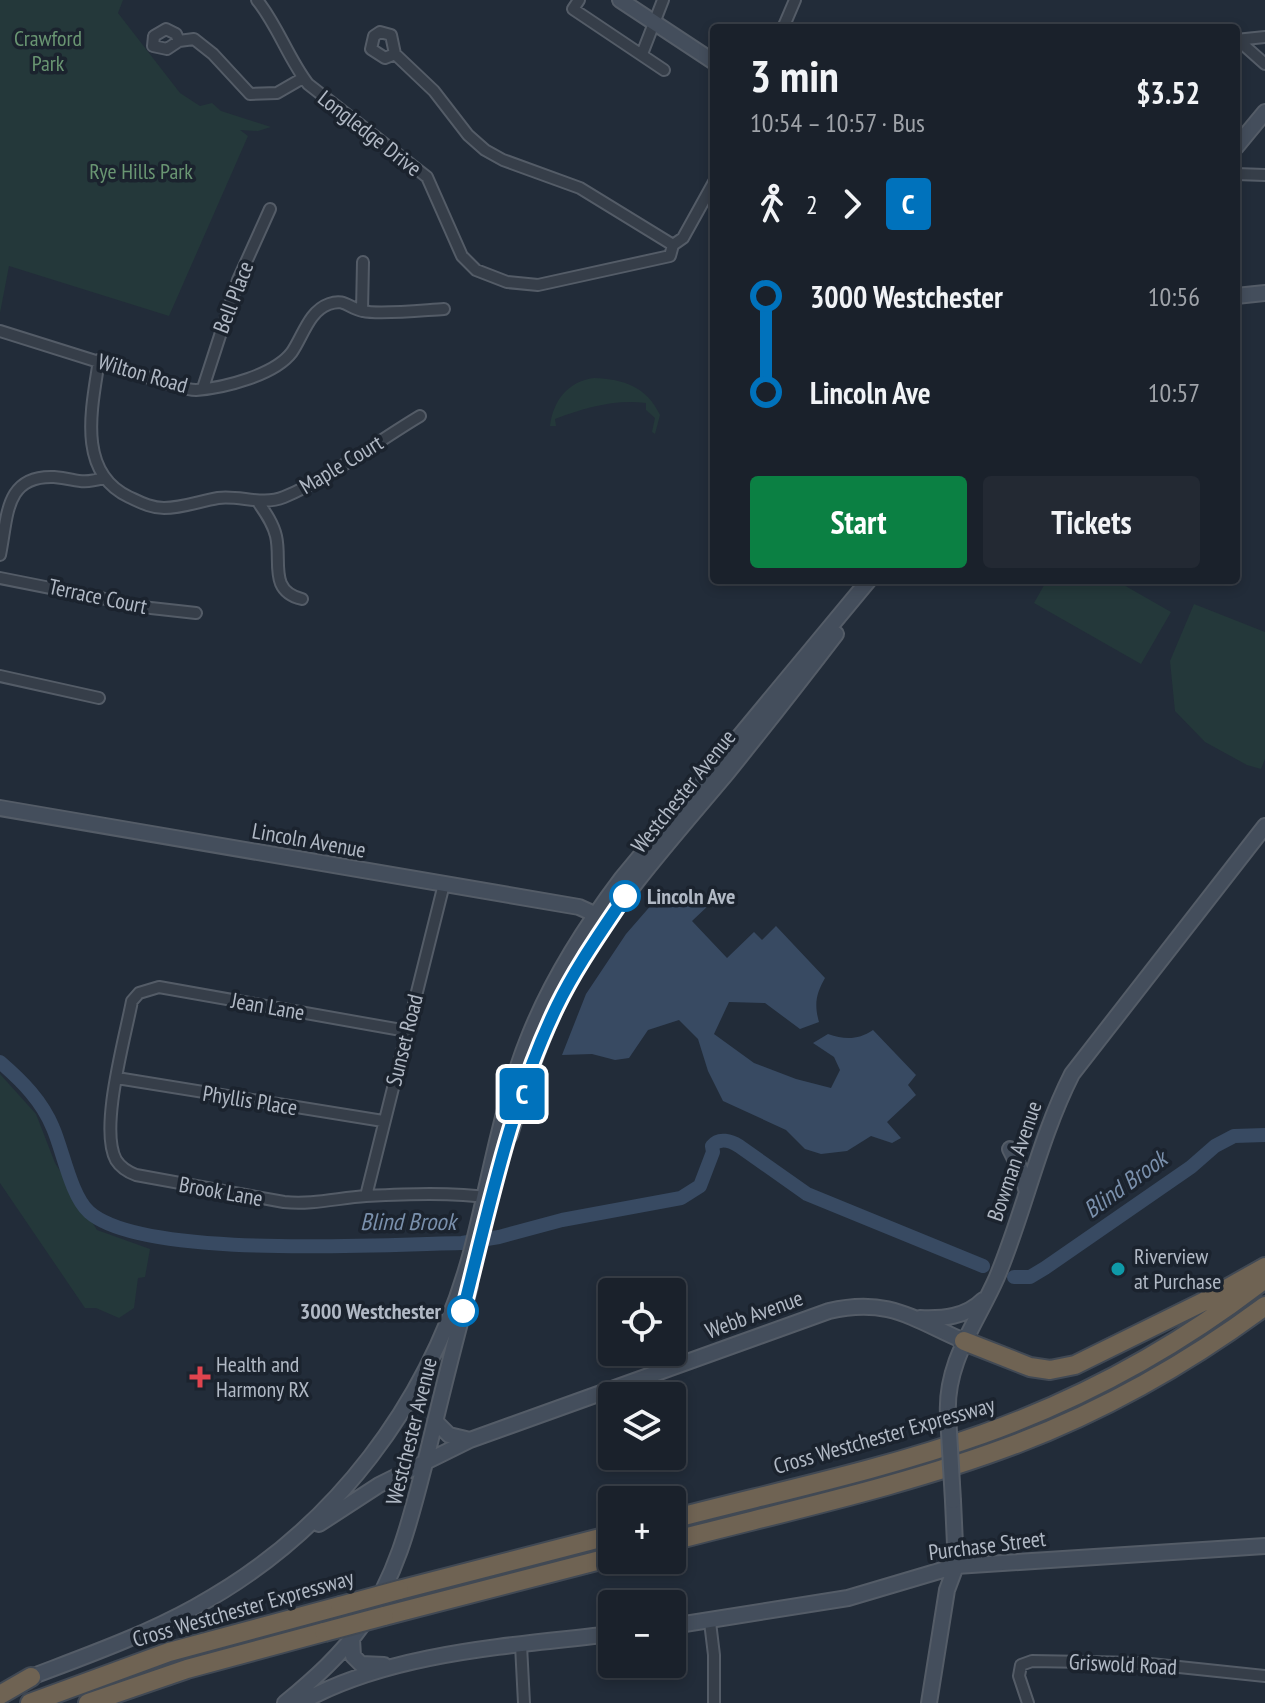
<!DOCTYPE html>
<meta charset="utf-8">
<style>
:root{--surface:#1a212b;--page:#232933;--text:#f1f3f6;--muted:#9fa3a9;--line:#383e47;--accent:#0b8043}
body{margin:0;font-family:"PT Sans Narrow",sans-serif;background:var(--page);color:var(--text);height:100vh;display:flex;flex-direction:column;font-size:30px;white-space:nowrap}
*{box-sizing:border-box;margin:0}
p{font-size:26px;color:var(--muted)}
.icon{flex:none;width:44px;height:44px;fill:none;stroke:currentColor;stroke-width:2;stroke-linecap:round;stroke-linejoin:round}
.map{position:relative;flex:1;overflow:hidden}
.details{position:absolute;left:710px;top:24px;width:530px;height:560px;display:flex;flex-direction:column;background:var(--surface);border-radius:8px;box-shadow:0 4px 12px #0003,0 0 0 2px var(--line)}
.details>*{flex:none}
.badge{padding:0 16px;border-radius:6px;font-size:28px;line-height:52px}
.buttons{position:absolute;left:598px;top:1278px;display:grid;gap:16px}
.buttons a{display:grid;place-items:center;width:88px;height:88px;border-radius:8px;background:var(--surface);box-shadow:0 4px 12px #0003,0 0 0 2px var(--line);font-size:40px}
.map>.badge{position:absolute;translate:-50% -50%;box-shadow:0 0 0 4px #fff}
.legs{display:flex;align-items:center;gap:12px;height:88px;padding:0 40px;font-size:26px}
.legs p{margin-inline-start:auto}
.headline{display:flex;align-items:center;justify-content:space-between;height:136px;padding:0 40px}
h1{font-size:44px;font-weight:600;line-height:60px}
.action{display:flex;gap:16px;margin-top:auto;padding:16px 40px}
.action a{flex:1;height:92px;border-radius:8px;background:var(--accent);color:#fff;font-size:32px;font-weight:600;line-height:92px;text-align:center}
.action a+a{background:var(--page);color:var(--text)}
ul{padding:0 40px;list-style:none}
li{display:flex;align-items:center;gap:28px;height:96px;font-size:30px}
li i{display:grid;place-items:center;width:12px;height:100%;margin:0 10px;background:currentColor}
li i::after{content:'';width:20px;height:20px;margin:-10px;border:6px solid;border-radius:50%;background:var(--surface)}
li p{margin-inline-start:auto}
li:first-child i{background:linear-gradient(#0000 50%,currentColor 0)}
li:last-child i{background:linear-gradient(currentColor 50%,#0000 0)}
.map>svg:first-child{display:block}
.green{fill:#24383a}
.water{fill:#384a62}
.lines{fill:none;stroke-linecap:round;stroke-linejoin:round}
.river{stroke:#384a62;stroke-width:14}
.street-casing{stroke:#545c67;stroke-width:14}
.secondary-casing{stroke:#545c67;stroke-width:18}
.highway-casing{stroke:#414954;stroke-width:22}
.street{stroke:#363e49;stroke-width:10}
.secondary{stroke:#444e5c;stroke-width:14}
.highway{stroke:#6f6353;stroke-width:18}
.secondary-bridge-casing{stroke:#545c67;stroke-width:18;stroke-linecap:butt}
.highway-bridge-casing{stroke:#414954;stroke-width:22;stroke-linecap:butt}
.secondary-bridge{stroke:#444e5c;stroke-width:14}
.highway-bridge{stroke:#6f6353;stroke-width:18}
.line-1-casing{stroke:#fff;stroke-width:18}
.line-1{stroke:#0072bc;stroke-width:12}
.stop-1-dot{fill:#fff;stroke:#0072bc;stroke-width:4}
.culture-dot{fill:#0f9aa8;stroke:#1b232e;stroke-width:3}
.health-dot{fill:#e0444e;stroke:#1b232e;stroke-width:3}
.labels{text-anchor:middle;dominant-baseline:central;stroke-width:7;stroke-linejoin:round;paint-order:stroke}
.park-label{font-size:22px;fill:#699572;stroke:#1b232e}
.street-label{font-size:22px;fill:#b1b9c5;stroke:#1b232e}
.stop-label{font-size:22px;font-weight:bold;fill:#b1b9c5;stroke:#1b232e;text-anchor:start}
.poi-label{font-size:22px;fill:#b1b9c5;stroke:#1b232e;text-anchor:start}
.water-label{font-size:24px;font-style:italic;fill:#7a90ac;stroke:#1b232e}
</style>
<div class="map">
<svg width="1265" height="1703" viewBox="0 0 1265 1703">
<rect width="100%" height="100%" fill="#222c39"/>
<path class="green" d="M 0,0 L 123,0 L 118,13 L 180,93 L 200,106 L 212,103 L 221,111 L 271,127 L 258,131 L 240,130 L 248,136 L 169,316 L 9,266 L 0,313 Z
M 594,378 C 624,379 647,387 660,415 L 655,434 L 652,432 L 655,418 L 646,410 L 646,403 C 615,399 584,408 555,419 L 556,426 L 550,426 C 553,401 568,381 594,378 Z
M 1047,580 L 1115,580 L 1171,612 L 1141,664 L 1034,603 Z
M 1194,604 L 1265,632 L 1265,759 L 1261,769 L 1247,765 L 1205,742 L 1175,711 L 1170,661 Z
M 0,1074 L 36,1114 L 55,1163 L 97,1230 L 150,1249 L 145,1277 L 138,1278 L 134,1308 L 119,1318 L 96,1308 L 85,1308 L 0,1183 Z"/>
<path class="water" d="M 694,894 L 710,904 L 692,921 L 727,958 L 754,932 L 762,940 L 776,926 L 825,978 C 816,994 814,1004 819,1022 L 800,1029 L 765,1003 L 729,1002 L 714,1034 L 754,1063 L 796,1079 L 831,1088 L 840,1070 L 834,1057 L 813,1043 L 828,1034 C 845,1040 858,1040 873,1030 L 916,1075 L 908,1085 L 916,1095 L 887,1122 L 901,1138 L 892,1143 L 871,1136 L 847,1151 L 821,1154 L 805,1149 L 786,1130 L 723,1101 L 708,1071 L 698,1039 L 679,1020 L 648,1030 L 629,1058 L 615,1060 L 592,1054 L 562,1055 L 586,994 L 626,934 L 653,903 Z"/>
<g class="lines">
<path class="river" d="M 0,1062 C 22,1081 42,1101 53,1128 C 63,1151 71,1196 89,1212 C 143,1260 385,1244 462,1243 L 499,1237 L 562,1220 L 681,1198 L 700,1186 L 713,1152 L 712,1146 C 719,1137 731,1141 739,1146 L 807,1194 L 983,1266
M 1014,1277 L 1030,1277 L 1045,1268 L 1191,1167 L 1215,1146 L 1234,1136 L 1265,1135"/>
<defs>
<path id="street" d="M 257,0 C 278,26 288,58 308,84 L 427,177 L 462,256 L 476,270 L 507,282 L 538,285 L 670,256 L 673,245 L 683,238 L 714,182
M 579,0 L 573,9 L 664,70
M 783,28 L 795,0
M 1236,40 L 1265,37
M 1238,40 L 1265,64
M 179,41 L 176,34 L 166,29 L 154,36 L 153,46 L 167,49 L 179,41 L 194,39 L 213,54 L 250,94 L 277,93 L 303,78
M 395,54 L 385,58 L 371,49 L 374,36 L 380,32 L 391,35 L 395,54 L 434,91 L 468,135 L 485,150 L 503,160 L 580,188 L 673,245
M 642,54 L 663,0
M 1236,174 L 1265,175
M 362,311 L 363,262
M 0,331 L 172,385 C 179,387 188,390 196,390 C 224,388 275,375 292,352 C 303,336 309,311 329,304 C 345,298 348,308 363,311 C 379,315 425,310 444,309
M 99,360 C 92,407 76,472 129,497 C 140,502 151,508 164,508 C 182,508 200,501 218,498 C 240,495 262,506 284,497 C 328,479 378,441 420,416
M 203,388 L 238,280 L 270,209
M 258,502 C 265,512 273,523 276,536 C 282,561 268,591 302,599
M 0,555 C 8,517 4,475 54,477 C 78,479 78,485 104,478
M 0,578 L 151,608 L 196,613
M 0,676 L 99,698
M 407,1031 L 159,987 L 139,993 L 132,1001 C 125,1038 99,1129 116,1160 C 121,1168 128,1172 136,1175 L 284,1202 C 312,1205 338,1198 366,1196 C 407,1194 452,1192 493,1198
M 117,1078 L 383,1121
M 366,1196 L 444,884
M 710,1622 L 714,1655 L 714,1703
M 521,1645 L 524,1703
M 1028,1703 L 1019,1676 L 1021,1665 L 1032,1661 L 1141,1663 L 1265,1676"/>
<path id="secondary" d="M 620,0 L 714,62
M 1236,147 L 1265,112
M 1236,296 L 1265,293
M 0,808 L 579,907 L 601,917
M 510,1135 C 527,1076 547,1019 578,966 C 620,896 675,835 727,773 C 764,727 800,681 836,634
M 1010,1149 L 1022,1173 L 1026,1189
M 920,1318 C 943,1319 966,1317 983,1300
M 948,1415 C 945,1362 977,1323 997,1277 C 1025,1210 1039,1139 1072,1074 L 1265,826
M 435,1421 L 449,1435 L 470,1440
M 319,1524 L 379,1485 L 470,1440 L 829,1311 C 888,1297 913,1319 964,1341
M 672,1626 L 848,1598 L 956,1566 L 1265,1546
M 352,1639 L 353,1656 L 361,1664 L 384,1665
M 23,1680 C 80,1658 141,1637 195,1607 C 333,1532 432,1401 472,1249 C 490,1178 502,1102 530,1034 C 553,977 585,927 622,878 L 869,580
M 285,1703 C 314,1679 341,1655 363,1624 C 398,1574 411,1517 426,1459 C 440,1401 454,1343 470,1286
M 300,1703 C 390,1652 511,1646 612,1634
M 929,1703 L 947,1590 L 956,1566 L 953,1501"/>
<path id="highway" d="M 964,1341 L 1030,1367 L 1050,1370 L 1075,1365 L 1203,1302 L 1265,1267
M 672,1519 C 776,1492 882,1470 983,1434 C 1084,1398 1180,1345 1265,1279
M 672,1541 C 787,1511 905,1486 1016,1444 C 1105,1410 1188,1363 1265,1306
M 399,1590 L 612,1535
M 384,1616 L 612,1557
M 0,1695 L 31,1677
M 30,1703 L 169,1652 L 340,1606
M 88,1703 L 187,1669 L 324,1632"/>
</defs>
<use href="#street" class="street-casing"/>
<use href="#secondary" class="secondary-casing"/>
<use href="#highway" class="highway-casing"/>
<use href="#street" class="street"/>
<use href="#secondary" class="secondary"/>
<use href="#highway" class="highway"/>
<defs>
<path id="secondary-bridge" d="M 948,1415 L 953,1501"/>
<path id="highway-bridge" d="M 340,1606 L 399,1590
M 324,1632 L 384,1616"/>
</defs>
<use href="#secondary-bridge" class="secondary-bridge-casing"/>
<use href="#highway-bridge" class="highway-bridge-casing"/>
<use href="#secondary-bridge" class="secondary-bridge"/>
<use href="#highway-bridge" class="highway-bridge"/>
</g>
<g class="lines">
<defs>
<path id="line-1" d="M 463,1311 C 489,1208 511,1101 557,1006 C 576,967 601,932 625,896"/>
</defs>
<use href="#line-1" class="line-1-casing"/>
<use href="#line-1" class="line-1"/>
</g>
<g class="stop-1-dot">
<circle cx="625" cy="896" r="14"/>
<circle cx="463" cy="1311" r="14"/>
</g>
<circle class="culture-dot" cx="1118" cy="1269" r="8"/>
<path class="health-dot" d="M196 1365h8v8h8v8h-8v8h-8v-8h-8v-8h8z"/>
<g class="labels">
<g class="park-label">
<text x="48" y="38">Crawford<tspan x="48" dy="25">Park</tspan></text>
<text x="141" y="171">Rye Hills Park</text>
</g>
<g class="street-label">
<text transform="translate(370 133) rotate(38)">Longledge Drive</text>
<text transform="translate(233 297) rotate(-69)">Bell Place</text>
<text transform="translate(143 373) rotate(16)">Wilton Road</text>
<text transform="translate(341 464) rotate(-31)">Maple Court</text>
<text transform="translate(98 596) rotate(12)">Terrace Court</text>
<text transform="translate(683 791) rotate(-51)">Westchester Avenue</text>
<text transform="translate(309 840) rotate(10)">Lincoln Avenue</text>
<text transform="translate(268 1006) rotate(10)">Jean Lane</text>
<text transform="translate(404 1040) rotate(-76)">Sunset Road</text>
<text transform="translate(250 1100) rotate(9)">Phyllis Place</text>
<text transform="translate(1014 1161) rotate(-71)">Bowman Avenue</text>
<text transform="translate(221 1191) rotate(10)">Brook Lane</text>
<text transform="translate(754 1314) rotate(-20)">Webb Avenue</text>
<text transform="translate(411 1431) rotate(-76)">Westchester Avenue</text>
<text transform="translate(884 1435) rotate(-16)">Cross Westchester Expressway</text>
<text transform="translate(987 1545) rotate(-7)">Purchase Street</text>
<text transform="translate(243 1608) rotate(-16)">Cross Westchester Expressway</text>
<text transform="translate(1123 1664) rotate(3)">Griswold Road</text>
</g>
<g class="stop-label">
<text x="647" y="896">Lincoln Ave</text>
<text x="441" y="1311" text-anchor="end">3000 Westchester</text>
</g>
<g class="poi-label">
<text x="1134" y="1256">Riverview<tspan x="1134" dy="25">at Purchase</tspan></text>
<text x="216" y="1364">Health and<tspan x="216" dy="25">Harmony RX</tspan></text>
</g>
<g class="water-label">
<text transform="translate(1125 1184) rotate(-36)">Blind Brook</text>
<text x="408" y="1221">Blind Brook</text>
</g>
</g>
</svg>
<div class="buttons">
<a><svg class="icon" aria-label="locate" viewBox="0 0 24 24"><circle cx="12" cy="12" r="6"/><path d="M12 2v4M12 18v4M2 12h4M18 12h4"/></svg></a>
<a><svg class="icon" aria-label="layers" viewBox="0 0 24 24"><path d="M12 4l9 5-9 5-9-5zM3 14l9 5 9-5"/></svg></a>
<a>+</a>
<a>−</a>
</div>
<b class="badge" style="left:522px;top:1094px;background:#0072bc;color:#fff">C</b>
<section class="details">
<div class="headline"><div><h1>3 min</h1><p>10:54 – 10:57 · Bus</p></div><b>$3.52</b></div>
<div class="legs"><svg class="icon" aria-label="walk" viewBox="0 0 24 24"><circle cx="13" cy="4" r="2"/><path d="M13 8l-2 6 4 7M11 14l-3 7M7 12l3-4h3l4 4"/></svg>2<svg class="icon" aria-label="forward" viewBox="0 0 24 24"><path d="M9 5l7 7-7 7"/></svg><b class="badge" style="background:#0072bc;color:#fff">C</b></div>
<ul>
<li><i style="color:#0072bc"></i><b>3000 Westchester</b><p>10:56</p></li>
<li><i style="color:#0072bc"></i><b>Lincoln Ave</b><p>10:57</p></li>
</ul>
<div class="action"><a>Start</a><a>Tickets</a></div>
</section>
</div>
